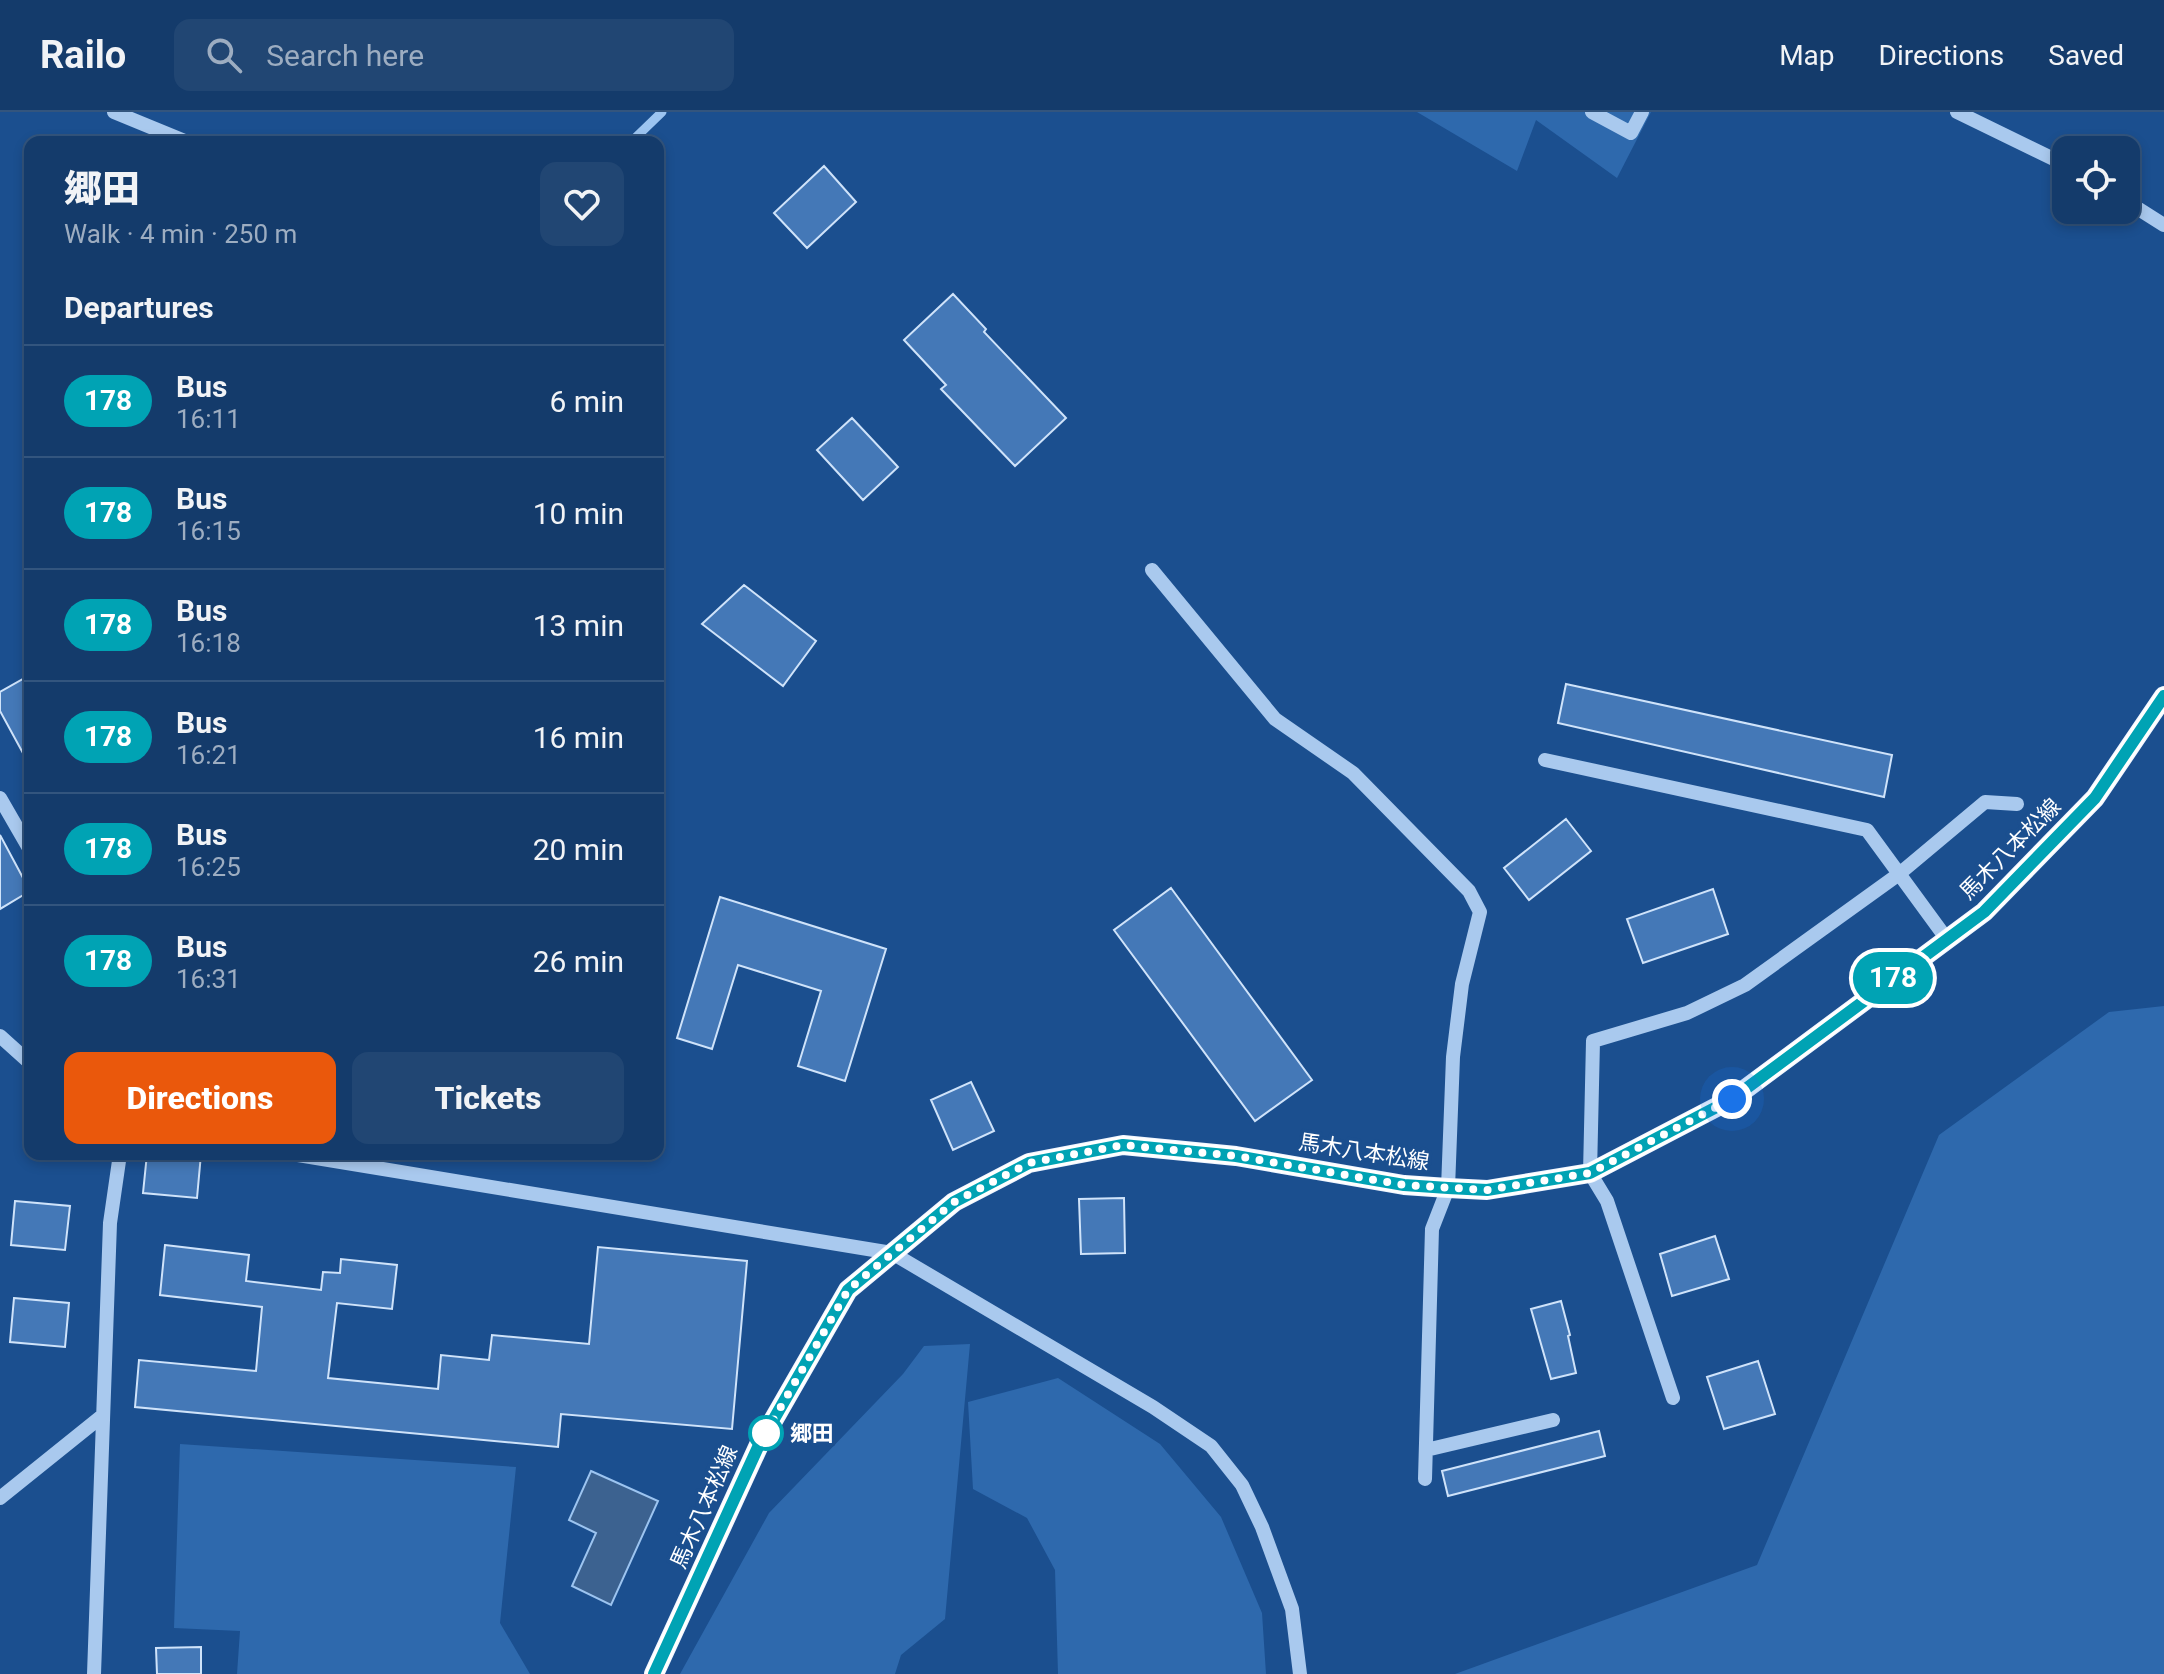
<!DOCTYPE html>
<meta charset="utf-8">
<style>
:root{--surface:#143b6b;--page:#214673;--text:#f1f3f6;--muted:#9dadc1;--line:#33557e;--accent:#ea580c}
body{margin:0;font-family:Roboto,"Noto Sans JP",sans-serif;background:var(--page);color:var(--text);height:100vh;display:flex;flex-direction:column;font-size:30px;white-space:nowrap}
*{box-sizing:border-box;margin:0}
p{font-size:26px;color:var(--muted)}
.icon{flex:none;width:44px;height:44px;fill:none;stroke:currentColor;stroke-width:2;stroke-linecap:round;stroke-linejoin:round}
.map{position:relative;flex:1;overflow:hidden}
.details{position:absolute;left:24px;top:24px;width:640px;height:1024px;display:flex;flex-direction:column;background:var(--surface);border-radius:16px;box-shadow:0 4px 12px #0003,0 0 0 2px var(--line)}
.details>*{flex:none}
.badge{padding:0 16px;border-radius:26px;font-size:28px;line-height:52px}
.fabs{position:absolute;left:2052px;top:24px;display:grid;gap:16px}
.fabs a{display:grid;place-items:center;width:88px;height:88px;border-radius:16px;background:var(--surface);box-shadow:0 4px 12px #0003,0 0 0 2px var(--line);font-size:40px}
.you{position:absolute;width:40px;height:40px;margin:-20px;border:6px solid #fff;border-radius:50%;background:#1a73e8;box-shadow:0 0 0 12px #1a73e833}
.map>.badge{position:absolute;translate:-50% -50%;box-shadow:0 0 0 4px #fff}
h2{padding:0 40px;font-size:30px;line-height:72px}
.round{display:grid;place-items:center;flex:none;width:84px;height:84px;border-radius:16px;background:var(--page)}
.head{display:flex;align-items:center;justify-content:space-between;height:136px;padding:0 40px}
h1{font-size:38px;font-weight:800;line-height:60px}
.action{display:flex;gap:16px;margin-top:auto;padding:16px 40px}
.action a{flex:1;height:92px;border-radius:16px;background:var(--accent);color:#fff;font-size:32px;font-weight:800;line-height:92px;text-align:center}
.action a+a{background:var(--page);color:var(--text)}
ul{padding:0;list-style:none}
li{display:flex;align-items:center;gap:24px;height:112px;padding:0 40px;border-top:2px solid var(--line)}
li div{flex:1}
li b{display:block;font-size:30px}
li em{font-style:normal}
li .badge{min-width:88px;font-weight:700;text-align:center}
header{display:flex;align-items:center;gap:48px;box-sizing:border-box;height:112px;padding:0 40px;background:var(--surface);border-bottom:2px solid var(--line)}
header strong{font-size:38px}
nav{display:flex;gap:44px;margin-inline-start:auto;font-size:28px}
.search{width:560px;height:72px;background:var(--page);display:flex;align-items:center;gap:20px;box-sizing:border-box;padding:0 28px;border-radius:16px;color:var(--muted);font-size:30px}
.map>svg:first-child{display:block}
.green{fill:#2e69ad}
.water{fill:#3c6290;stroke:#9cc4f0;stroke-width:2}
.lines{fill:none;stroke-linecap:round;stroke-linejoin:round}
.stream{stroke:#9cc4f0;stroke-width:9}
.building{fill:#4478b7;stroke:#cfe3fa;stroke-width:2}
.minor{stroke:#a9c9ee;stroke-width:14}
.major{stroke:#f0f6ff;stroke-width:20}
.line-casing{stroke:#fff;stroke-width:18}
.line{stroke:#00a3b4;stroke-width:12}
.walk{stroke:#fff;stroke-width:8;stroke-dasharray:0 14.4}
.stop-dot{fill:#fff;stroke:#00a3b4;stroke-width:4}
.labels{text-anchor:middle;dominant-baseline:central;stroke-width:7;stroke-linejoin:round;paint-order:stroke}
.street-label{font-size:22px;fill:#fff;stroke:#1b4f8f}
.stop-label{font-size:22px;font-weight:bold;fill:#fff;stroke:#1b4f8f;text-anchor:start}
</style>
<header>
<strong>Railo</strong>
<div class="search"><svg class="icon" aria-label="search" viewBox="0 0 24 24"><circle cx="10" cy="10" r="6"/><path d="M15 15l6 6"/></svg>Search here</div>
<nav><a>Map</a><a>Directions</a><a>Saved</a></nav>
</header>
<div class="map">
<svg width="2164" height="1562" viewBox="0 0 2164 1562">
<rect width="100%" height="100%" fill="#1b4f8f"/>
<path class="green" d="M 1417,0 L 1651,0 L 1617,66 L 1536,8 L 1517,59 Z
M 2164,894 L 2164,1562 L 1455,1562 L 1757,1453 L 1939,1023 L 2109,900 Z
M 970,1232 L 945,1507 L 901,1543 L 895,1562 L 680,1562 L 769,1401 L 903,1262 L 924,1234 Z
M 1058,1266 L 1160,1332 L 1221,1405 L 1262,1501 L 1266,1562 L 1058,1562 L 1055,1458 L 1027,1406 L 973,1377 L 968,1290 Z
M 180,1332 L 516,1355 L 500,1511 L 530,1562 L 237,1562 L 240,1519 L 174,1516 Z"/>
<path class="water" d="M 591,1359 L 658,1389 L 611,1493 L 572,1474 L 596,1421 L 569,1408 Z"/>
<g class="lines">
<path class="stream" d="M 631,30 L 662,0"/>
</g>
<path class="building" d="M 824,54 L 856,90 L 807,136 L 774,101 Z
M 953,182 L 986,217 L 984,220 L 1066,306 L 1015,354 L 941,277 L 946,273 L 904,228 Z
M 852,306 L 898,355 L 863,388 L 817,338 Z
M 744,473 L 816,529 L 783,574 L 702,512 Z
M 30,563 L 30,654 L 0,599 L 0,580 Z
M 1566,572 L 1892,643 L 1884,685 L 1558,611 Z
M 1566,707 L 1591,739 L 1529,788 L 1504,756 Z
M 0,723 L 30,779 L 0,797 Z
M 1171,776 L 1312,968 L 1255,1009 L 1114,818 Z
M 1713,777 L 1728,822 L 1643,851 L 1627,807 Z
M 720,785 L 886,837 L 845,969 L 798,954 L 821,879 L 738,853 L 712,937 L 677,926 Z
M 971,970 L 994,1019 L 953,1038 L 931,988 Z
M 147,1042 L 201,1042 L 197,1086 L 143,1081 Z
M 1124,1086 L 1125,1141 L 1081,1142 L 1079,1087 Z
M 15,1089 L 70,1094 L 65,1138 L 11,1133 Z
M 1715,1124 L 1729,1167 L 1672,1184 L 1660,1142 Z
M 165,1133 L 249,1143 L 246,1169 L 321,1178 L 323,1160 L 340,1161 L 341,1147 L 397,1153 L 392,1197 L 337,1191 L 328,1266 L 438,1277 L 441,1243 L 489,1248 L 492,1223 L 589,1232 L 598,1135 L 747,1149 L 732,1317 L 561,1302 L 558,1335 L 135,1295 L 139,1248 L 256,1259 L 262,1195 L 160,1183 Z
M 14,1186 L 69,1191 L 65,1235 L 10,1230 Z
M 1561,1189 L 1570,1223 L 1568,1224 L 1576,1261 L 1551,1267 L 1531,1197 Z
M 1758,1249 L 1775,1302 L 1724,1317 L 1707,1265 Z
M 1599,1319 L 1605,1344 L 1448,1384 L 1442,1359 Z
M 201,1535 L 201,1562 L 157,1562 L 156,1536 Z"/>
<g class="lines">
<path class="minor" d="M 114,0 L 187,30
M 1592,0 L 1631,21 L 1642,0
M 1957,0 L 2066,53
M 2126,89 L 2164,113
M 1152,458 L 1275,607 L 1353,661 L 1469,779 L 1480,800 L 1462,872 L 1453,945 L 1448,1076 L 1432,1117 L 1425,1367
M 1545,648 L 1867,718 L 1946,826
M 0,686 L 30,738
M 0,924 L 30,951
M 292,1042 L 892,1141 L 1153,1295 L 1211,1334 L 1242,1373 L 1262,1415 L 1292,1497 L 1300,1562
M 1673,1286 L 1607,1089 L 1590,1061 L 1593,929 L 1687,901 L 1745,873 L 1899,762 L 1985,690 L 2017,692
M 1426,1338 L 1553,1308
M 0,1386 L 102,1304
M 94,1562 L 110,1111 L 120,1042"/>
<path class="major" d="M 654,1562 L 759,1333 L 848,1178 L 954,1090 L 1029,1051 L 1123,1033 L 1236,1044 L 1404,1073 L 1448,1076 L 1487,1078 L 1590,1061 L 1732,987 L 1984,800 L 2095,686 L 2164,584"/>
</g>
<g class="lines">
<defs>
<path id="line" d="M 654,1562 L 759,1333 L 848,1178 L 954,1090 L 1029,1051 L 1123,1033 L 1236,1044 L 1404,1073 L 1448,1076 L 1487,1078 L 1590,1061 L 1732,987 L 1984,800 L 2095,686 L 2164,584"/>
</defs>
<use href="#line" class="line-casing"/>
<use href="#line" class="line"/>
<path class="walk" d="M 766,1321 L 759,1333 L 848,1178 L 954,1090 L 1029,1051 L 1123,1033 L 1236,1044 L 1404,1073 L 1487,1078 L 1590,1061 L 1732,987"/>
</g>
<circle class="stop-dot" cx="766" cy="1321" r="16"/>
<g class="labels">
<g class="street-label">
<text transform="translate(2010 737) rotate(-45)">馬木八本松線</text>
<text transform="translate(1364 1040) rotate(9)">馬木八本松線</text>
<text transform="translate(704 1395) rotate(-66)">馬木八本松線</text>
</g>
<g class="stop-label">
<text x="790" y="1321">郷田</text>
</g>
</g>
</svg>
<div class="fabs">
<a><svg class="icon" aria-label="locate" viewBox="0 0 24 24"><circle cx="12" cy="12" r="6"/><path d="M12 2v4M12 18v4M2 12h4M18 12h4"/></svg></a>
</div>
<div class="you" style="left:1732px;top:987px"></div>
<b class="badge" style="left:1893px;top:866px;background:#00a3b4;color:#fff">178</b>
<section class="details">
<div class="head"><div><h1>郷田</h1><p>Walk · 4 min · 250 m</p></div><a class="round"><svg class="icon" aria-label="heart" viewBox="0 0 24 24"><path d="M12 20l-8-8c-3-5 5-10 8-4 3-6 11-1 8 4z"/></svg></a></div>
<h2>Departures</h2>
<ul>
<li><span class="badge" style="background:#00a3b4;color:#fff">178</span><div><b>Bus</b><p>16:11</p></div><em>6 min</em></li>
<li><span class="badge" style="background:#00a3b4;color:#fff">178</span><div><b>Bus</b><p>16:15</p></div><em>10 min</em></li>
<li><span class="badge" style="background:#00a3b4;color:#fff">178</span><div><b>Bus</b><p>16:18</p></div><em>13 min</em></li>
<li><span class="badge" style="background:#00a3b4;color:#fff">178</span><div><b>Bus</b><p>16:21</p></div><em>16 min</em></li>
<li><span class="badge" style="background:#00a3b4;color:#fff">178</span><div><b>Bus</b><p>16:25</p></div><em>20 min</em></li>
<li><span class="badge" style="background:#00a3b4;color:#fff">178</span><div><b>Bus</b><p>16:31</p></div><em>26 min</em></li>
</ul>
<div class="action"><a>Directions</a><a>Tickets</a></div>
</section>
</div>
